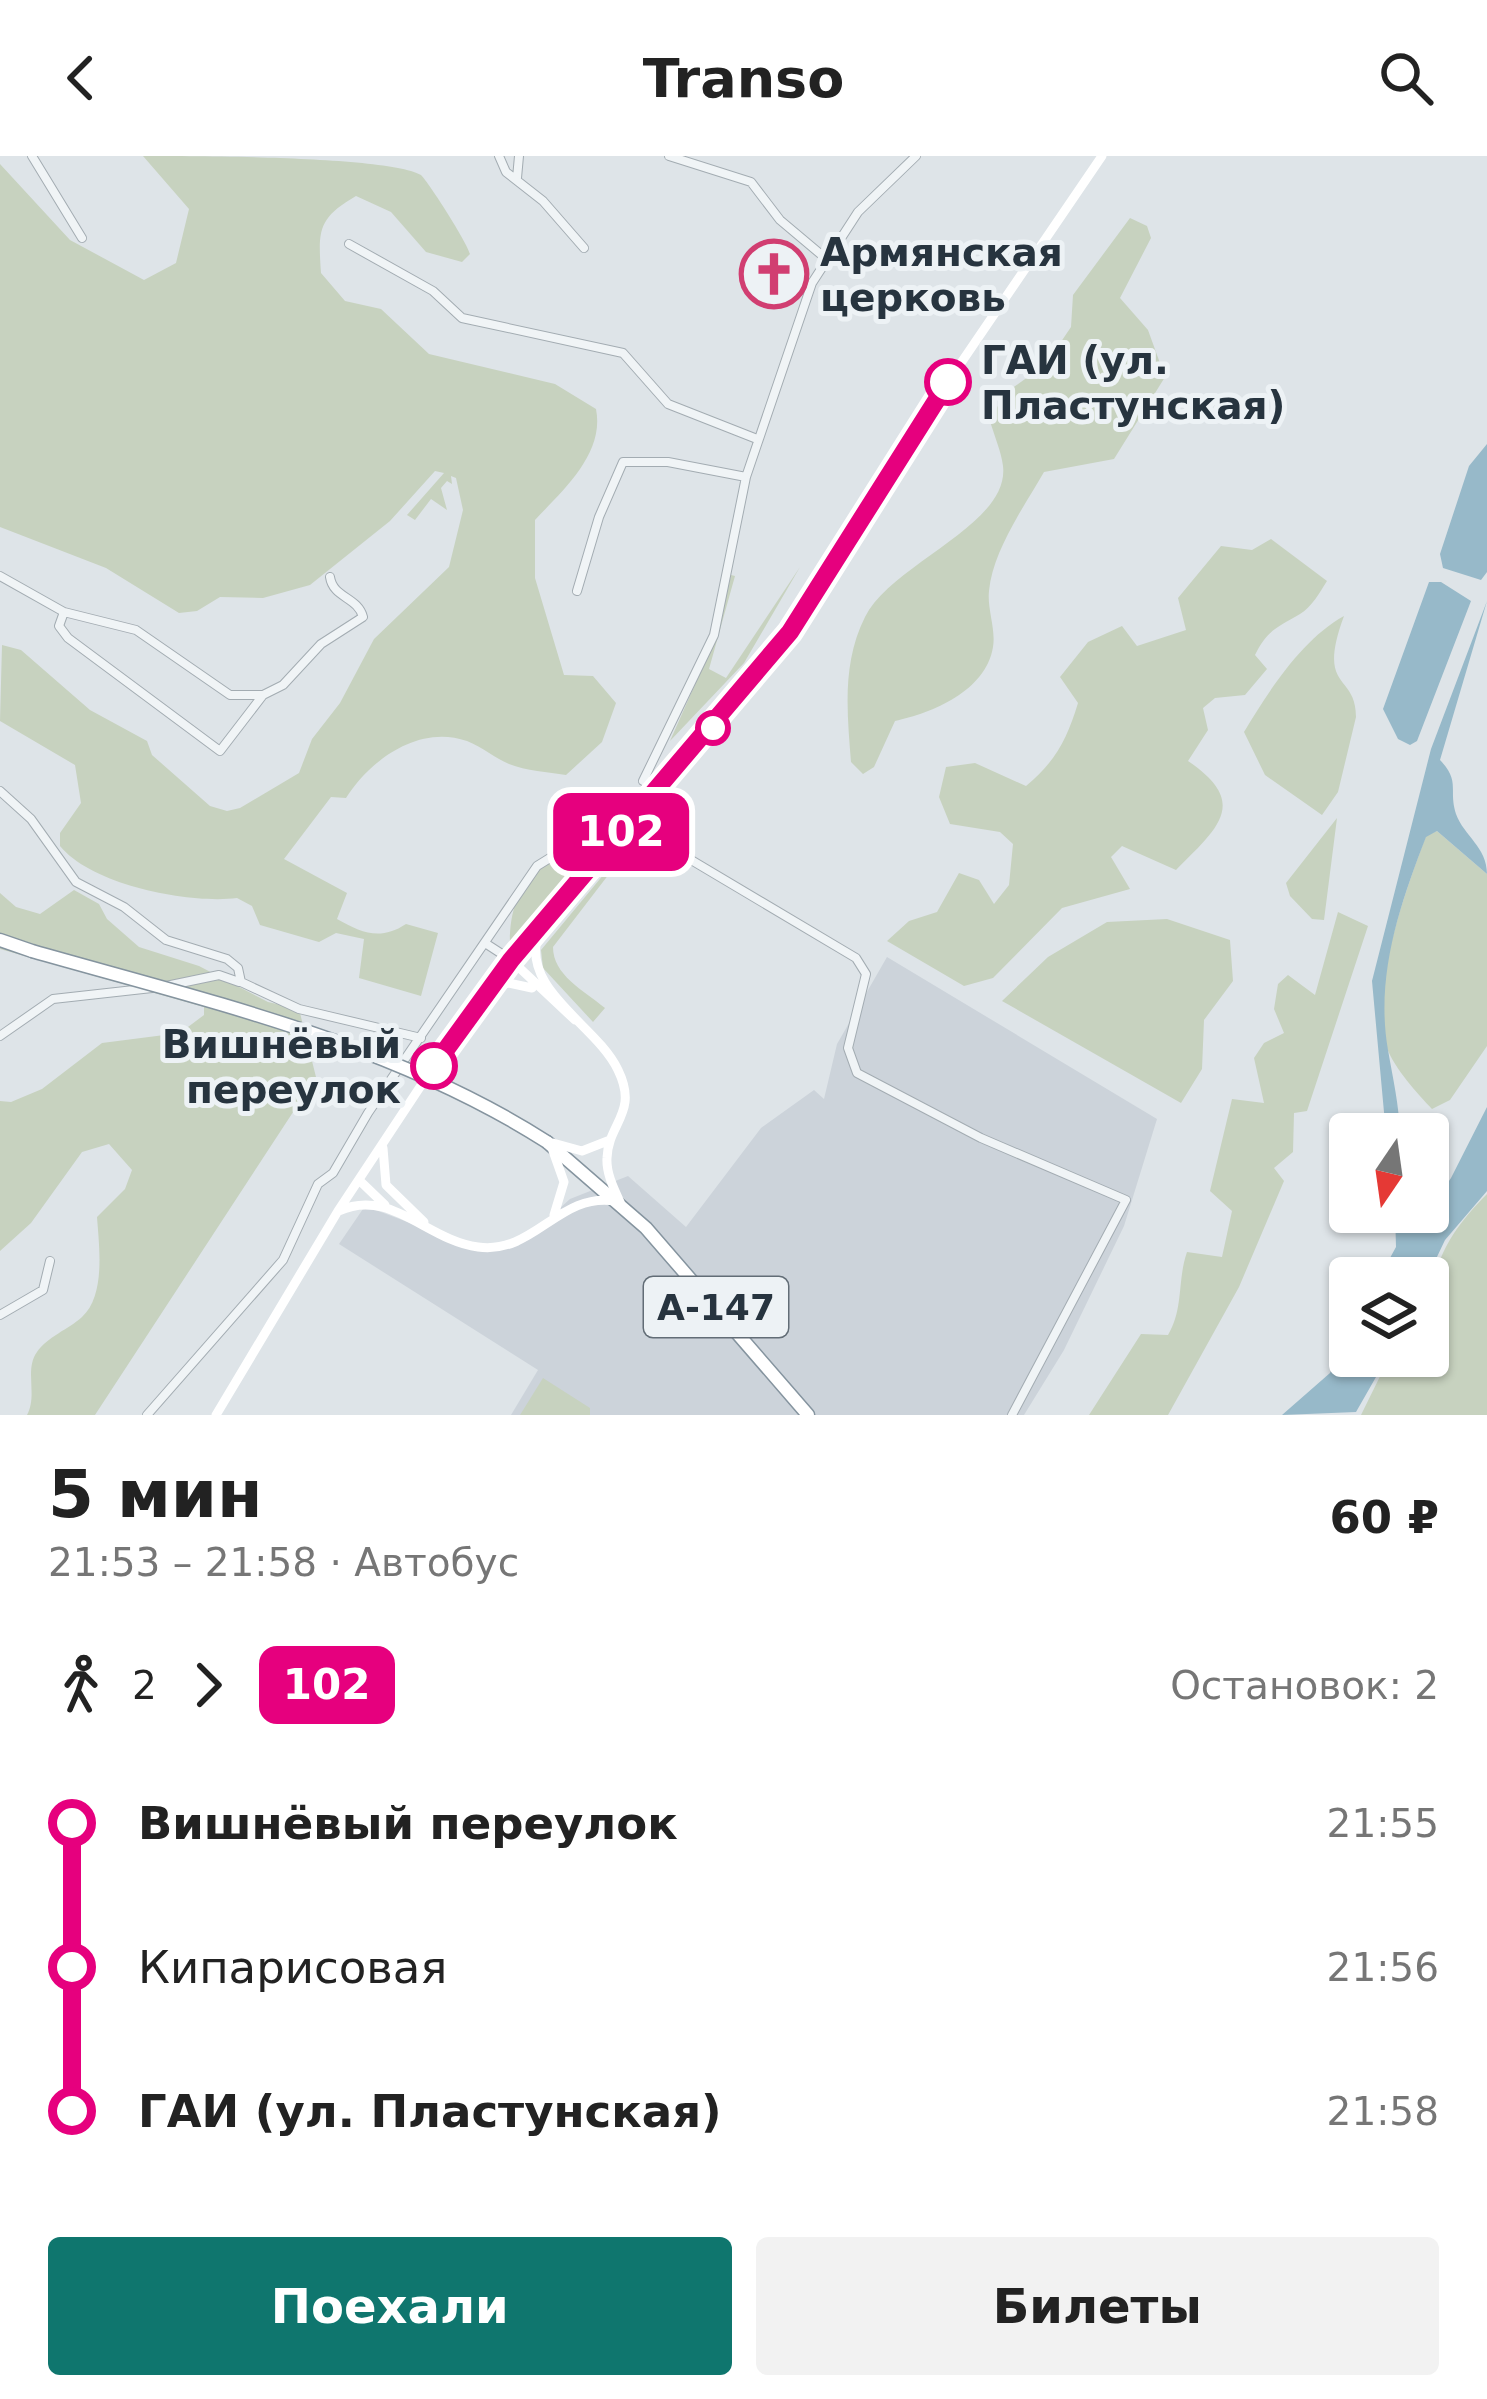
<!DOCTYPE html>
<html lang="ru">
<meta charset="utf-8">
<style>
:root{--surface:#fff;--page:#f2f2f2;--text:#222;--muted:#767676;--accent:#0f766e}
body{margin:0;font-family:"DejaVu Sans",sans-serif;background:var(--page);color:var(--text);height:100vh;display:flex;flex-direction:column;font-size:45px;white-space:nowrap}
*{box-sizing:border-box;margin:0}
p{font-size:39px;color:var(--muted)}
.icon{flex:none;width:66px;height:66px;fill:none;stroke:currentColor;stroke-width:2;stroke-linecap:round;stroke-linejoin:round}
.map{position:relative;height:1259px;overflow:hidden}
.details{display:flex;flex-direction:column;background:var(--surface);flex:1}
.details>*{flex:none}
.badge{padding:0 24px;border-radius:18px;font-size:42px;line-height:78px}
.needle{width:78px;rotate:193deg}
.tools{position:absolute;left:1329px;top:957px;display:grid;gap:24px}
.tools a{display:grid;place-items:center;width:120px;height:120px;border-radius:12px;background:var(--surface);box-shadow:0 3px 9px #0004;font-size:60px}
.map>.badge{position:absolute;translate:-50% -50%;box-shadow:0 0 0 6px #fff}
.legs{display:flex;align-items:center;gap:18px;height:132px;padding:0 48px;font-size:39px}
.legs p{margin-inline-start:auto}
.headline{display:flex;align-items:center;justify-content:space-between;height:204px;padding:0 48px}
h1{font-size:66px;font-weight:600;line-height:90px}
.primary-button{display:flex;gap:24px;margin-top:auto;padding:24px 48px}
.primary-button a{flex:1;height:138px;border-radius:12px;background:var(--accent);color:#fff;font-size:48px;font-weight:600;line-height:138px;text-align:center}
.primary-button a+a{background:var(--page);color:var(--text)}
ul{padding:0 48px;list-style:none}
li{display:flex;align-items:center;gap:42px;height:144px;font-size:45px}
li i{display:grid;place-items:center;width:18px;height:100%;margin:0 15px;background:currentColor}
li i::after{content:'';width:30px;height:30px;margin:-15px;border:9px solid;border-radius:50%;background:var(--surface)}
li p{margin-inline-start:auto}
li:first-child i{background:linear-gradient(#0000 50%,currentColor 0)}
li:last-child i{background:linear-gradient(currentColor 50%,#0000 0)}
header{display:flex;justify-content:space-between;align-items:center;height:156px;padding:0 48px;background:var(--surface);font-size:54px;font-weight:600}
.map>svg:first-child{display:block}
.built{fill:#ccd3da}
.green{fill:#c7d2bf}
.water{fill:#97b9c9}
.lines{fill:none;stroke-linecap:round;stroke-linejoin:round}
.street-casing{stroke:#a3acb2;stroke-width:10}
.highway-casing{stroke:#85949f;stroke-width:15}
.street{stroke:#f0f4f6;stroke-width:8}
.secondary{stroke:#fff;stroke-width:9}
.highway{stroke:#fff;stroke-width:12}
.highway-bridge-casing{stroke:#85949f;stroke-width:15;stroke-linecap:butt}
.highway-bridge{stroke:#fff;stroke-width:12}
.line-1-casing{stroke:#fff;stroke-width:27}
.line-1{stroke:#e6007e;stroke-width:18}
.stop-1-dot{fill:#fff;stroke:#e6007e;stroke-width:6}
.labels{text-anchor:middle;dominant-baseline:central;stroke-width:10;stroke-linejoin:round;paint-order:stroke}
.shield{fill:#edf2f5;stroke:#626d76;stroke-width:3}
.shield-label{font-size:36px;font-weight:bold;fill:#27343f}
.poi-label{font-size:39px;font-weight:bold;fill:#27343f;stroke:#edf2f5;text-anchor:start}
.stop-label{font-size:39px;font-weight:bold;fill:#27343f;stroke:#edf2f5;text-anchor:start}
</style>
<header><svg class="icon" aria-label="back" viewBox="0 0 24 24"><path d="M15 5l-7 7 7 7"/></svg>Transo<svg class="icon" aria-label="search" viewBox="0 0 24 24"><circle cx="10" cy="10" r="6"/><path d="M15 15l6 6"/></svg></header>
<div class="map">
<svg width="1487" height="1259" viewBox="0 0 1487 1259">
<rect width="100%" height="100%" fill="#dee4e8"/>
<path class="built" d="M 887,801 L 1157,963 L 1124,1070 L 1064,1194 L 1024,1259 L 511,1259 L 538,1214 L 339,1088 L 365,1050 L 479,1093 L 518,1090 L 570,1043 L 628,1020 L 686,1071 L 761,972 L 814,934 L 824,943 L 837,888 Z"/>
<path class="green" d="M 143,0 C 193,0 389,0 421,19 C 429,27 467,86 470,98 L 462,106 L 426,96 L 391,56 L 356,40 C 318,62 318,74 321,117 L 345,145 L 381,153 L 429,198 L 555,228 L 596,253 C 605,298 562,335 535,364 L 535,422 L 564,519 L 593,520 L 616,547 L 602,586 L 566,619 C 548,616 526,615 509,608 C 495,602 482,591 467,585 C 419,568 370,604 346,642 L 331,641 L 284,703 L 347,737 L 337,763 C 362,777 380,785 406,768 L 438,777 L 421,840 L 359,822 L 364,783 L 336,777 L 319,786 L 260,769 L 252,750 L 237,742 C 191,748 93,730 60,690 L 60,677 L 81,647 L 75,609 L 0,565 L 2,489 L 21,494 L 90,554 L 147,585 L 152,599 L 210,650 L 227,655 L 240,652 L 299,617 L 312,583 L 340,547 L 374,483 L 449,411 L 463,354 L 456,322 L 451,320 L 452,328 L 447,325 L 441,332 L 447,354 L 431,343 L 415,364 L 407,359 L 444,317 L 435,315 L 390,365 L 310,429 L 263,442 L 220,441 L 197,455 L 179,457 L 106,412 L 0,371 L 0,8 L 70,84 L 144,124 L 176,107 L 189,53 Z
M 1130,62 L 1147,70 L 1151,82 L 1120,142 L 1148,174 L 1165,221 L 1114,303 L 1044,316 C 1024,351 993,394 989,435 C 987,453 996,473 993,491 C 986,535 932,557 895,565 L 874,611 L 863,618 L 851,606 C 847,555 842,507 865,461 C 892,407 1010,369 1003,310 C 1001,295 994,279 990,265 L 1004,238 L 1046,208 L 1071,171 L 1073,139 Z
M 1271,383 L 1327,425 C 1320,436 1311,452 1300,458 C 1278,471 1267,474 1255,499 L 1267,513 L 1245,539 L 1215,542 L 1203,552 L 1208,574 L 1188,605 C 1250,647 1218,672 1176,714 L 1122,690 L 1111,701 L 1130,733 L 1062,752 L 993,822 L 964,830 L 887,785 L 909,765 L 937,756 L 959,717 L 979,724 L 994,748 L 1009,729 L 1013,688 L 1000,676 L 950,668 L 939,641 L 946,611 L 975,607 L 1026,630 C 1056,605 1067,583 1078,547 L 1060,521 L 1088,486 L 1122,470 L 1137,490 L 1186,474 L 1178,442 L 1221,390 L 1252,394 Z
M 800,411 L 744,507 L 670,585 L 716,481 L 731,419 L 735,420 L 709,513 L 726,522 Z
M 1344,460 C 1316,536 1356,516 1356,561 L 1338,636 L 1322,659 L 1265,619 L 1244,576 C 1268,536 1302,483 1344,460 Z
M 1337,662 L 1324,764 L 1312,763 L 1290,740 L 1286,727 Z
M 1437,675 L 1487,718 L 1487,890 L 1450,944 L 1432,953 C 1418,938 1394,912 1387,892 C 1369,833 1405,736 1426,680 Z
M 601,678 L 510,786 C 510,720 548,704 601,678 Z
M 624,694 L 641,697 L 619,705 L 553,791 C 553,819 583,834 605,852 L 593,866 L 543,812 L 541,794 Z
M 74,734 L 99,748 L 107,763 L 139,791 L 199,810 L 268,846 L 299,853 L 316,921 L 95,1259 L 27,1259 C 38,1239 24,1214 37,1196 C 47,1181 69,1173 82,1161 C 106,1139 99,1090 97,1061 L 125,1033 L 132,1014 L 109,988 L 82,996 L 31,1067 L 0,1095 L 0,945 L 11,946 L 42,933 L 102,887 L 180,877 L 204,859 L 204,851 L 0,793 L 0,737 L 16,751 L 40,758 Z
M 1338,756 L 1368,770 L 1307,955 L 1294,957 L 1293,996 L 1274,1012 L 1284,1025 L 1239,1131 L 1168,1259 L 1089,1259 L 1141,1178 L 1168,1179 C 1184,1152 1177,1125 1187,1096 L 1222,1101 L 1232,1055 L 1210,1035 L 1232,943 L 1264,947 L 1254,902 L 1264,887 L 1284,877 L 1274,853 L 1278,828 L 1288,819 L 1315,839 Z
M 1167,763 L 1230,784 L 1233,825 L 1204,864 L 1202,913 L 1181,947 L 1002,845 L 1048,801 L 1107,766 Z
M 1487,1038 L 1487,1259 L 1361,1259 L 1390,1200 L 1428,1200 C 1428,1127 1433,1092 1487,1038 Z
M 543,1222 L 590,1252 L 590,1259 L 520,1259 Z"/>
<path class="water" d="M 1487,288 L 1487,416 L 1481,424 L 1443,412 L 1440,398 L 1469,310 Z
M 1429,426 L 1441,426 L 1471,445 L 1417,585 L 1410,589 L 1398,583 L 1383,553 Z
M 1487,445 L 1440,604 C 1461,626 1448,633 1456,658 C 1464,680 1487,691 1487,718 L 1437,675 L 1426,681 C 1400,748 1375,820 1388,894 C 1393,923 1399,948 1400,978 L 1386,978 L 1372,825 L 1431,593 Z
M 1487,951 L 1487,1035 L 1445,1084 L 1427,1122 L 1379,1122 L 1396,1091 L 1395,1056 L 1403,1056 L 1404,1066 L 1411,1069 L 1428,1056 L 1451,1022 Z
M 1350,1175 L 1350,1200 L 1388,1200 L 1356,1256 L 1282,1259 L 1330,1217 Z"/>
<g class="lines">
<defs>
<path id="street" d="M 32,0 L 82,82
M 499,0 L 506,16 L 543,45 L 584,92
M 669,0 L 751,26 L 780,64 L 824,101
M 517,22 L 519,0
M 349,88 L 433,135 L 462,162 L 623,197 L 668,248 L 757,283
M 0,420 L 64,456 L 136,474 L 230,539 L 263,539 L 283,529 L 321,488 L 363,461 C 358,441 333,442 330,421
M 577,435 L 599,361 L 623,306 L 668,306 L 746,321
M 64,456 L 59,470 L 68,482 L 220,595 L 263,539
M 643,625 L 714,479 L 746,321 L 812,127 L 858,56 L 916,0
M 0,635 L 31,663 L 76,726 L 124,751 L 166,784 L 227,803 L 238,812 L 241,826 L 299,853 L 421,882
M 629,667 L 856,802 L 866,818 L 848,892 L 857,917 L 981,982 L 1126,1044 L 1012,1259
M 485,787 L 511,804
M 166,830 L 219,819 L 239,826
M 0,880 L 53,843 L 152,832
M 0,1159 L 43,1134 L 50,1105
M 147,1259 L 283,1104 L 318,1028 L 333,1017 L 368,957 L 537,710 L 603,669"/>
<path id="highway" d="M 0,784 L 32,795
M 547,986 L 646,1072 L 808,1259"/>
</defs>
<use href="#street" class="street-casing"/>
<use href="#highway" class="highway-casing"/>
<use href="#street" class="street"/>
<path class="secondary" d="M 538,778 C 521,835 596,868 618,914 C 639,957 608,967 607,1002 C 606,1017 614,1033 620,1046
M 511,804 L 575,864
M 491,833 L 508,827 L 532,832
M 553,987 L 582,995 L 610,984
M 383,992 L 386,1029 L 424,1066
M 553,995 L 564,1026 L 554,1059
M 359,1024 L 385,1049
M 339,1055 C 390,1031 428,1085 478,1091 C 534,1099 559,1036 615,1045
M 216,1259 L 338,1055 L 463,866 L 790,476 L 948,226 L 1102,0"/>
<use href="#highway" class="highway"/>
<defs>
<path id="highway-bridge" d="M 32,795 C 207,845 393,887 547,986"/>
</defs>
<use href="#highway-bridge" class="highway-bridge-casing"/>
<use href="#highway-bridge" class="highway-bridge"/>
</g>
<g class="lines">
<defs>
<path id="line-1" d="M 434,910 L 511,804 L 790,476 L 948,226"/>
</defs>
<use href="#line-1" class="line-1-casing"/>
<use href="#line-1" class="line-1"/>
</g>
<defs>
<symbol id="church-ring" viewBox="-11 -11 22 22"><circle r="9.5" fill="#edf2f5" stroke="#d13e71" stroke-width="1.5"/><path d="M-1.2-6h2.4v3.5h3.3v2.4h-3.3V6h-2.4V-.1h-3.3v-2.4h3.3Z" fill="#d13e71"/></symbol>
</defs>
<g fill-rule="evenodd">
<use href="#church-ring" x="736" y="80" width="76" height="76"/>
</g>
<g class="stop-1-dot">
<circle cx="948" cy="226" r="21"/>
<circle cx="713" cy="572" r="15"/>
<circle cx="434" cy="910" r="21"/>
</g>
<g class="labels">
<rect class="shield" x="644" y="1121" width="144" height="60" rx="9"/>
<g class="shield-label">
<text x="716" y="1151">А-147</text>
</g>
<g class="poi-label">
<text x="820" y="96">Армянская<tspan x="820" dy="45">церковь</tspan></text>
</g>
<g class="stop-label">
<text x="981" y="204">ГАИ (ул.<tspan x="981" dy="45">Пластунская)</tspan></text>
<text x="401" y="888" text-anchor="end">Вишнёвый<tspan x="401" dy="45">переулок</tspan></text>
</g>
</g>
</svg>
<div class="tools">
<a><svg class="needle" viewBox="-14 -14 28 28"><path d="M0-13l5 13h-10z" fill="#e53935"/><path d="M0 13l5-13h-10z" fill="#767676"/></svg></a>
<a><svg class="icon" aria-label="layers" viewBox="0 0 24 24"><path d="M12 4l9 5-9 5-9-5zM3 14l9 5 9-5"/></svg></a>
</div>
<b class="badge" style="left:621px;top:676px;background:#e6007e;color:#fff">102</b>
</div>
<section class="details">
<div class="headline"><div><h1>5 мин</h1><p>21:53 – 21:58 · Автобус</p></div><b>60 ₽</b></div>
<div class="legs"><svg class="icon" aria-label="walk" viewBox="0 0 24 24"><circle cx="13" cy="4" r="2"/><path d="M13 8l-2 6 4 7M11 14l-3 7M7 12l3-4h3l4 4"/></svg>2<svg class="icon" aria-label="forward" viewBox="0 0 24 24"><path d="M9 5l7 7-7 7"/></svg><b class="badge" style="background:#e6007e;color:#fff">102</b><p>Остановок: 2</p></div>
<ul>
<li><i style="color:#e6007e"></i><b>Вишнёвый переулок</b><p>21:55</p></li>
<li><i style="color:#e6007e"></i><span>Кипарисовая</span><p>21:56</p></li>
<li><i style="color:#e6007e"></i><b>ГАИ (ул. Пластунская)</b><p>21:58</p></li>
</ul>
<div class="primary-button"><a>Поехали</a><a>Билеты</a></div>
</section>
